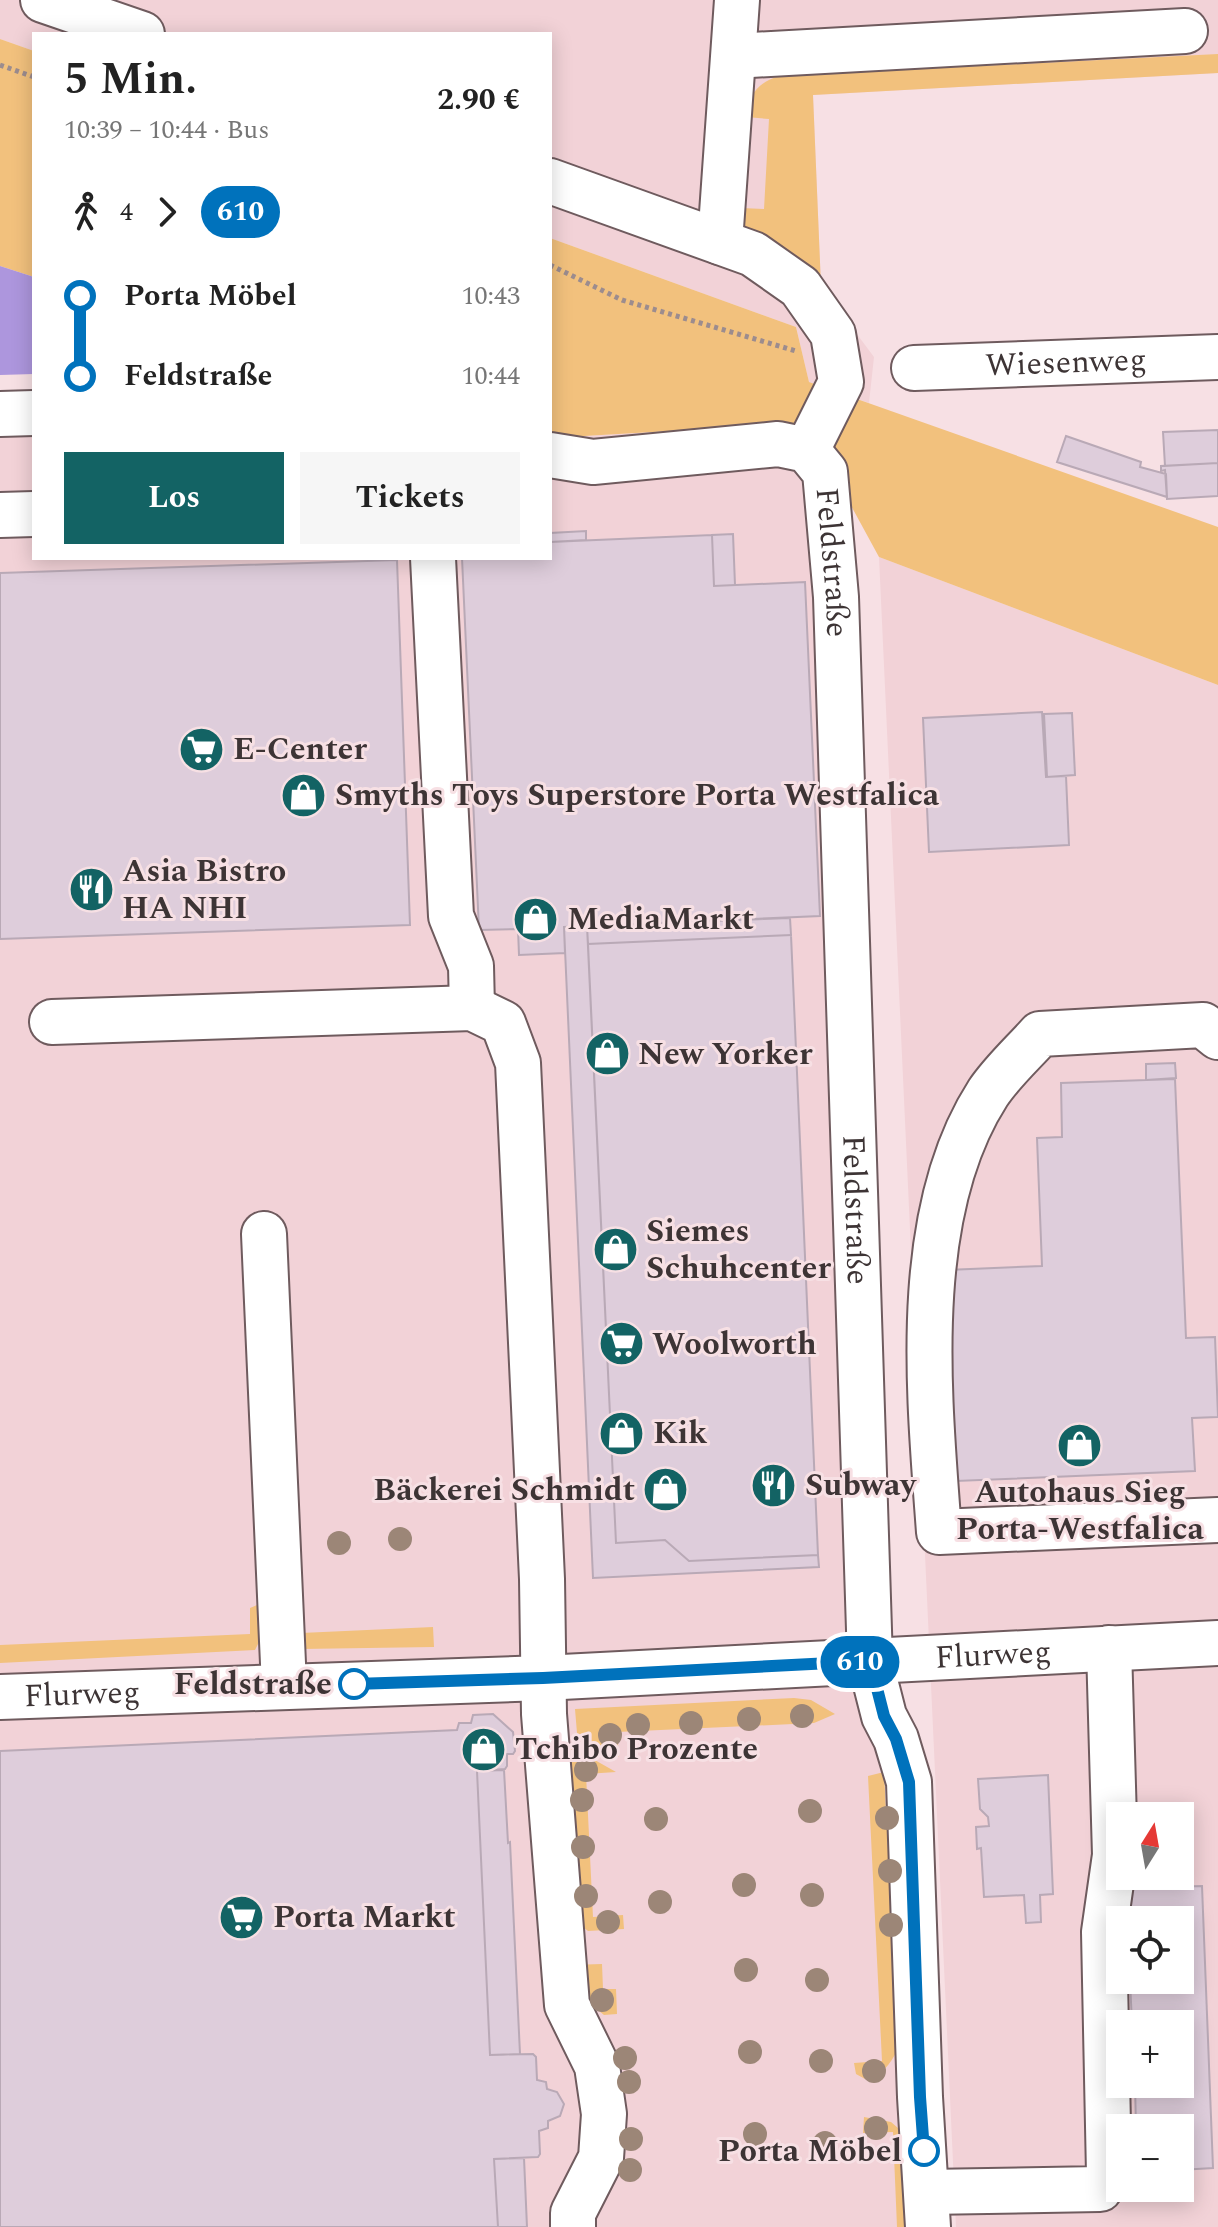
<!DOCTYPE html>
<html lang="de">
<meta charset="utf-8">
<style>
:root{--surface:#fff;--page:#f6f6f6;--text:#222;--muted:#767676;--accent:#136364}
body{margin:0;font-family:Spectral,serif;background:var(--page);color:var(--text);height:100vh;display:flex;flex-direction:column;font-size:30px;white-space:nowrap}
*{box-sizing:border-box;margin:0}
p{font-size:26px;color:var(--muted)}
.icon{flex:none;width:44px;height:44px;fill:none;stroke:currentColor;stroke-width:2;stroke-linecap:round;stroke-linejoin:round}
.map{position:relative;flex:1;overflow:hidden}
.side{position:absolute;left:32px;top:32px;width:520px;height:528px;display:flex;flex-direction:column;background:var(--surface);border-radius:0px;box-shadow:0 4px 20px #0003}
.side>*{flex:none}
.badge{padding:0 16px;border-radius:26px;font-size:28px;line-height:52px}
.needle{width:52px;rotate:11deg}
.controls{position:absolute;left:1106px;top:1802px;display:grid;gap:16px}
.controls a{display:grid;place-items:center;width:88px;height:88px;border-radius:0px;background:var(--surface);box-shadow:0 4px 20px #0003;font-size:40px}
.map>.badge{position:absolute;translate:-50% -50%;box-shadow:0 0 0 4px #fff}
.legs{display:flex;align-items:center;gap:12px;height:88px;padding:0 32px;font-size:26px}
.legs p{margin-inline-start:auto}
.summary{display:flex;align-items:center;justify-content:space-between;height:136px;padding:0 32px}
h1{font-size:44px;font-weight:700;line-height:60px}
.action{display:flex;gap:16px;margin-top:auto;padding:16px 32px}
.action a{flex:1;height:92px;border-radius:0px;background:var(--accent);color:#fff;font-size:32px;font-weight:700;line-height:92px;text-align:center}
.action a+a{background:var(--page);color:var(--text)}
ul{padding:0 32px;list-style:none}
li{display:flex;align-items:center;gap:28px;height:80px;font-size:30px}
li i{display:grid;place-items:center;width:12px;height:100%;margin:0 10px;background:currentColor}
li i::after{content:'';width:20px;height:20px;margin:-10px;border:6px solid;border-radius:50%;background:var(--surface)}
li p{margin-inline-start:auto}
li:first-child i{background:linear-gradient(#0000 50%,currentColor 0)}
li:last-child i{background:linear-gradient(currentColor 50%,#0000 0)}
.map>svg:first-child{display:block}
.built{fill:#f2d2d7;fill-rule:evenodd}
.green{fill:#f2c17d}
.water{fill:#ad96dd}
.building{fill:#decddb;stroke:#b9a9b6;stroke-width:2}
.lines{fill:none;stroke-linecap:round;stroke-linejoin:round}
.minor-casing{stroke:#6f5b5e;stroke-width:48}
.path{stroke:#9c8c8e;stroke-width:5;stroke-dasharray:4 4;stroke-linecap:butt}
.minor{stroke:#fff;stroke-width:44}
.tree{fill:#9c8677}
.line-1-casing{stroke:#fff;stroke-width:18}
.line-1{stroke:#0072bc;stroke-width:12}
.stop-1-dot{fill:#fff;stroke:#0072bc;stroke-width:4}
.labels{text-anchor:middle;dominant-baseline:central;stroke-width:6;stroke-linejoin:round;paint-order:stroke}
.street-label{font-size:32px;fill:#3d3435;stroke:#f7e0e4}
.poi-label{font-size:32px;font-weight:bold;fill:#3d3435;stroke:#f7e0e4;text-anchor:start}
.stop-label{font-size:32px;font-weight:bold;fill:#3d3435;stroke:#f7e0e4;text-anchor:end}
</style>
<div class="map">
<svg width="1218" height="2227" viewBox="0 0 1218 2227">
<rect width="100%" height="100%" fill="#f7e0e4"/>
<path class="built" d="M 0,0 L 1218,0 L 1218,73 L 813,95 L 821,286 L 874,357 L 869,403 L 809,382 L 796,327 L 550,238 L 550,34 L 34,34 L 34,51 L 0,39 Z
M 34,406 L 34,558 L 550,558 L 550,438 L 807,423 L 834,625 L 904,2227 L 0,2227 L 0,408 Z
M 879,557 L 1218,685 L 1218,2227 L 956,2227 ZM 1120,1816 L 1180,1816 L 1180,1876 L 1120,1876 ZM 1120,1920 L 1180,1920 L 1180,1980 L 1120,1980 ZM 1120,2024 L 1180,2024 L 1180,2084 L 1120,2084 ZM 1120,2128 L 1180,2128 L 1180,2188 L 1120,2188 Z"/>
<path class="green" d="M 0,39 L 34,51 L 34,277 L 0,266 Z
M 1218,54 L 1218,73 L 813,95 L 821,286 L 743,227 L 741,208 L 764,209 L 769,119 L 746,117 C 749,95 757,82 780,76 Z
M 550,238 L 796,327 L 809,382 L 1218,527 L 1218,685 L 879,557 L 806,423 L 550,438 Z
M 257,1605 L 259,1642 L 255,1650 L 0,1663 L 0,1645 L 250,1634 L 250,1608 Z
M 433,1627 L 434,1647 L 301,1649 L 301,1633 Z
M 794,1698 L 811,1700 L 835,1714 L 814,1723 L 617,1732 L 619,1757 L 612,1757 L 577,1733 L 575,1709 Z
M 570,1746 L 616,1772 L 586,1774 L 593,1917 L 623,1915 L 624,1929 L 588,1931 L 578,1923 Z
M 884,1772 L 898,2049 C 889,2066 883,2074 865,2079 L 856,2074 L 854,2063 L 882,2061 L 868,1776 Z
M 602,1964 L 603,1989 L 616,1989 L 617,2014 L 604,2015 L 572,1989 L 570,1965 Z
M 864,2117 L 891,2122 L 905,2134 L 907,2227 L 897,2227 L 893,2132 L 863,2133 Z"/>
<path class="water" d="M 0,266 L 34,277 L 34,374 L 0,375 Z"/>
<path class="building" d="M 1218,430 L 1218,463 L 1165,466 L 1163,432 Z
M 1066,436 L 1141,462 L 1140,467 L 1166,474 L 1167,497 L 1057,462 Z
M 1218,463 L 1218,496 L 1167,499 L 1165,470 L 1161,471 L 1161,466 Z
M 586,531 L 586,540 L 550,542 L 550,533 Z
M 733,534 L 735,585 L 714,586 L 712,535 Z
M 712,535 L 714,586 L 805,582 L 820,916 L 564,927 L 565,953 L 519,955 L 518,929 L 479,930 L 462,558 L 550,558 L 550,542 Z
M 397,560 L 410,925 L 0,939 L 0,573 Z
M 1042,712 L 1046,777 L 1066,776 L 1069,845 L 929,852 L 923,718 Z
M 1072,713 L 1075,775 L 1047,777 L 1044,714 Z
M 790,918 L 791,935 L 588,944 L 587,926 Z
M 587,926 L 616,1543 L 665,1540 L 689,1561 L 818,1555 L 819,1567 L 593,1578 L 564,927 Z
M 791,935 L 818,1555 L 689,1561 L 665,1540 L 616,1543 L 588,944 Z
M 1175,1063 L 1176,1078 L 1146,1080 L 1146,1064 Z
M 1175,1079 L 1186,1338 L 1215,1337 L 1218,1417 L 1192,1418 L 1195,1471 L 956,1481 L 947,1270 L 1042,1266 L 1037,1138 L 1062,1137 L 1061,1083 Z
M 493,1714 L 513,1732 L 515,1751 L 513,1754 L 507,1754 L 507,1766 L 505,1769 L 477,1771 L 490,2055 L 533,2054 L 536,2057 L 537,2080 L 546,2082 L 547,2089 L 557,2092 L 564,2104 L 560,2116 L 548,2121 L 548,2128 L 539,2131 L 540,2154 L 538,2157 L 494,2159 L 498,2227 L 0,2227 L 0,1751 L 457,1730 L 459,1723 L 471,1723 L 473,1715 Z
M 504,1770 L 508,1843 L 510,1842 L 520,2054 L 490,2055 L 477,1771 Z
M 1048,1775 L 1053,1894 L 1040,1895 L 1041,1922 L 1026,1923 L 1024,1895 L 984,1897 L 981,1848 L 977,1849 L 976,1827 L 989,1826 L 988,1817 L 980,1809 L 978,1779 Z
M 1202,1886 L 1213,2168 L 1180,2170 L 1180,2128 L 1136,2128 L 1135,2084 L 1180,2084 L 1180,2024 L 1132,2024 L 1130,1980 L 1180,1980 L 1180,1920 L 1128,1920 L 1126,1888 Z
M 524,2158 L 527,2227 L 498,2227 L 494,2159 Z"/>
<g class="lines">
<defs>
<g id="minor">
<path d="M 43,0 L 142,34"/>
<path d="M 734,56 L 1185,31"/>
<path d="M 550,181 L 753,254 L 800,287 L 833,334 L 841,382 L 807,450"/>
<path d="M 720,242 L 737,0"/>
<path id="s1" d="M 914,368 L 1218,357"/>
<path d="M 0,414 L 34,413"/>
<path id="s2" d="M 550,455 L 593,462 L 778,444 L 807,450 L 825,472 L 836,597 L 870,1661 L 884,1716 L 896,1739 L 909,1782 L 920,2097 L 928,2227"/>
<path d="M 0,515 L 34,514"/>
<path d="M 433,558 L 451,916 L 471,966 L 472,1008"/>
<path d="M 52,1022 L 472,1008 L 503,1023 L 518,1063 L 542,1579 L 544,1714 L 567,2005 L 597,2066 L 604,2114 L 601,2158 L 573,2213 L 573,2227"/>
<path d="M 1218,1037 L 1203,1025 L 1040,1034 C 1023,1053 1002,1072 988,1093 C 910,1214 929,1395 939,1532 L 1218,1520"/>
<path d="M 264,1234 L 284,1686"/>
<path id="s3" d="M 0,1697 L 543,1678 L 1218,1643"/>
<path d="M 927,2192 L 1100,2189 L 1109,2174 L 1104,1932 L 1115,1855 L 1109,1648"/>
</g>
</defs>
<use href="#minor" class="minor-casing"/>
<path class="path" d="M 0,65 L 34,77
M 550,265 L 622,300 L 796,351"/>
<use href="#minor" class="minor"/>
</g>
<g class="tree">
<circle cx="400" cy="1539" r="12"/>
<circle cx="339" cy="1543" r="12"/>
<circle cx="802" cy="1716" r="12"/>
<circle cx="749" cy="1719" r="12"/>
<circle cx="691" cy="1723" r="12"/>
<circle cx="638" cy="1725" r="12"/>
<circle cx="610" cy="1735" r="12"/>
<circle cx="586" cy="1770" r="12"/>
<circle cx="582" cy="1800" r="12"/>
<circle cx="810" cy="1811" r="12"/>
<circle cx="887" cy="1818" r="12"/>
<circle cx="656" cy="1819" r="12"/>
<circle cx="583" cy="1847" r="12"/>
<circle cx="890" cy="1871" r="12"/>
<circle cx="744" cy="1885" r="12"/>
<circle cx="812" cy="1895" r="12"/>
<circle cx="586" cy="1896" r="12"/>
<circle cx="660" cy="1902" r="12"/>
<circle cx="608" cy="1922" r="12"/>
<circle cx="891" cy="1925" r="12"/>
<circle cx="746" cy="1970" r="12"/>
<circle cx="817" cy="1980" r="12"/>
<circle cx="602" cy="2000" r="12"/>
<circle cx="750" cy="2052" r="12"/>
<circle cx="625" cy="2058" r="12"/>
<circle cx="821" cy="2061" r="12"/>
<circle cx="874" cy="2071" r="12"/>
<circle cx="629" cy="2082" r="12"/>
<circle cx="876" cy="2128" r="12"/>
<circle cx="755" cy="2134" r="12"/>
<circle cx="631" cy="2139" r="12"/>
<circle cx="825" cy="2143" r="12"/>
<circle cx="630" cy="2170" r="12"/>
</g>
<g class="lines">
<defs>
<path id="line-1" d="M 354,1684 L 543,1678 L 870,1661 L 884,1716 L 896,1739 L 909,1782 L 920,2097 L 924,2151"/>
</defs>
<use href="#line-1" class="line-1-casing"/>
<use href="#line-1" class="line-1"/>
</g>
<defs>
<symbol id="supermarket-disc" viewBox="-11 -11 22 22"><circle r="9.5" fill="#136364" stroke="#f7e0e4"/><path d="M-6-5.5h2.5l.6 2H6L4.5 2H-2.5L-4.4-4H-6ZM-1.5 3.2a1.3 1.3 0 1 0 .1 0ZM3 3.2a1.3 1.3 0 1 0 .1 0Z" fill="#fff"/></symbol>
<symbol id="shop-disc" viewBox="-11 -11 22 22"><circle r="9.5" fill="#136364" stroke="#f7e0e4"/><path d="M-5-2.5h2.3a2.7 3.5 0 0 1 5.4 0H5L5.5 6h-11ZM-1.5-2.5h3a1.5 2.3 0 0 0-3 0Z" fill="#fff"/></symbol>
<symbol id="restaurant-disc" viewBox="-11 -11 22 22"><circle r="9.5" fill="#136364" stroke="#f7e0e4"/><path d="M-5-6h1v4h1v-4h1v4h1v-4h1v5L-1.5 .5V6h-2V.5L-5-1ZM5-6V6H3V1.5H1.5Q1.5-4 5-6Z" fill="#fff"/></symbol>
</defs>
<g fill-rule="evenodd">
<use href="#supermarket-disc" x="176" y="724" width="51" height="51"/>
<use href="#shop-disc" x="278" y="770" width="51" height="51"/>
<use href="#restaurant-disc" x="66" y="864" width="51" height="51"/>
<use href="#shop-disc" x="510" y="894" width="51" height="51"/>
<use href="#shop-disc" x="582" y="1028" width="51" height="51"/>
<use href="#shop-disc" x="590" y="1224" width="51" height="51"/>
<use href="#supermarket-disc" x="596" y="1318" width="51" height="51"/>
<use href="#shop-disc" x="596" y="1408" width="51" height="51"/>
<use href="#shop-disc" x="1054" y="1420" width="51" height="51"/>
<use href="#restaurant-disc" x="748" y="1460" width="51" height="51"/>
<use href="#shop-disc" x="640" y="1464" width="51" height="51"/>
<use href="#shop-disc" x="458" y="1724" width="51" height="51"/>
<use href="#supermarket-disc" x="216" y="1892" width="51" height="51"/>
</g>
<g class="stop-1-dot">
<circle cx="354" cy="1684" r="14"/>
<circle cx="924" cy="2151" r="14"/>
</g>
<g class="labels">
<g class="street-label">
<text stroke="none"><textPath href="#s1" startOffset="152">Wiesenweg</textPath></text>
<text stroke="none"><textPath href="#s2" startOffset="378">Feldstraße</textPath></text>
<text stroke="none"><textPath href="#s2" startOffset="1026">Feldstraße</textPath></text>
<text stroke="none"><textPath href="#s3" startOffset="994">Flurweg</textPath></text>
<text stroke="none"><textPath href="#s3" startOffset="82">Flurweg</textPath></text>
</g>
<g class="poi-label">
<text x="233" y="749">E-Center</text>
<text x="335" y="795">Smyths Toys Superstore Porta Westfalica</text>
<text x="122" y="871">Asia Bistro<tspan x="122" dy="37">HA NHI</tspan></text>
<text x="567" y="919">MediaMarkt</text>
<text x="638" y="1054">New Yorker</text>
<text x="646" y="1231">Siemes<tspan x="646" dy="37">Schuhcenter</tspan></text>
<text x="652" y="1344">Woolworth</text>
<text x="653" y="1433">Kik</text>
<text x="805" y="1485">Subway</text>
<text x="635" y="1490" text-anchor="end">Bäckerei Schmidt</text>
<text x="1080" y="1492" text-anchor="middle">Autohaus Sieg<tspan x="1080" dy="37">Porta-Westfalica</tspan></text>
<text x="515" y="1749">Tchibo Prozente</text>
<text x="273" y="1917">Porta Markt</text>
</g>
<g class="stop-label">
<text x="332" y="1684">Feldstraße</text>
<text x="902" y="2151">Porta Möbel</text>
</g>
</g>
</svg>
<div class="controls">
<a><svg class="needle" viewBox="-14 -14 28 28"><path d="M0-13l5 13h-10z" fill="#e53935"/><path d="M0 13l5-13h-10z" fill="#767676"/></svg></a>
<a><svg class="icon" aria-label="locate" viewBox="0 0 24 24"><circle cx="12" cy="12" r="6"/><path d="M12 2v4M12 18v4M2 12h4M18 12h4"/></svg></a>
<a>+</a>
<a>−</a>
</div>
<b class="badge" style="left:860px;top:1662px;background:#0072bc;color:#fff">610</b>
<section class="side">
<div class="summary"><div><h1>5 Min.</h1><p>10:39 – 10:44 · Bus</p></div><b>2.90 €</b></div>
<div class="legs"><svg class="icon" aria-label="walk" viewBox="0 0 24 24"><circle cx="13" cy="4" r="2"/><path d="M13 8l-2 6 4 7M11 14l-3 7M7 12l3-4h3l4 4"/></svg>4<svg class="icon" aria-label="forward" viewBox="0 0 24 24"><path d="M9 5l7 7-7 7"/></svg><b class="badge" style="background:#0072bc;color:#fff">610</b></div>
<ul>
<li><i style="color:#0072bc"></i><b>Porta Möbel</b><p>10:43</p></li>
<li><i style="color:#0072bc"></i><b>Feldstraße</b><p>10:44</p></li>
</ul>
<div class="action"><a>Los</a><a>Tickets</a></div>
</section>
</div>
